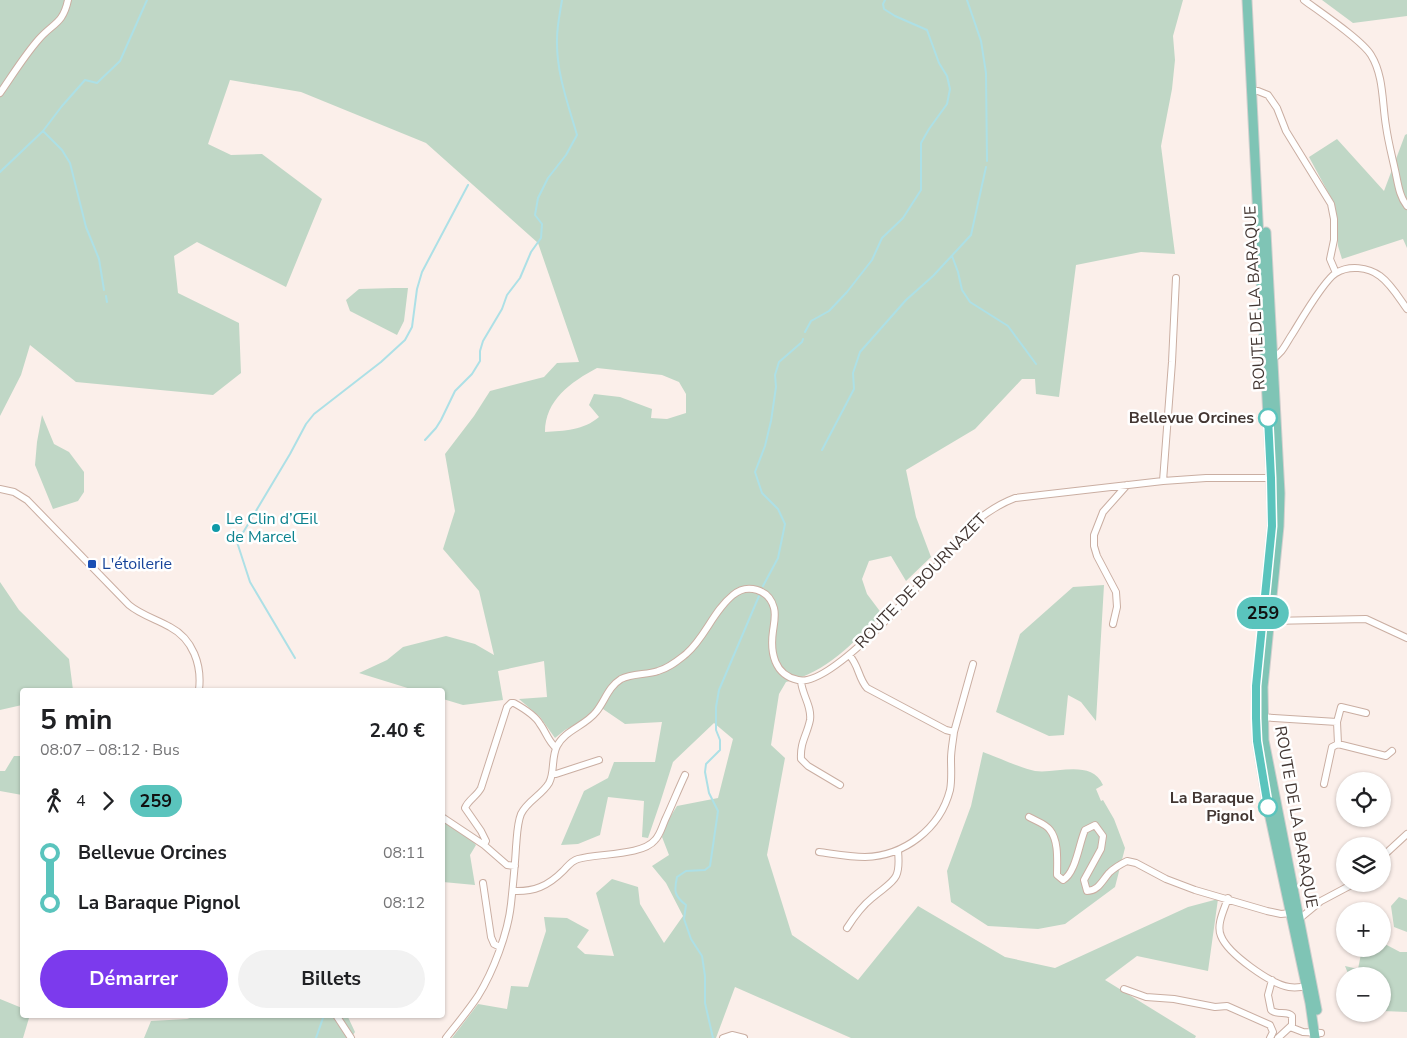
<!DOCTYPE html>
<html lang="fr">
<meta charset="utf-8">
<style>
:root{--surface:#fff;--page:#f2f2f2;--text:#202124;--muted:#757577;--accent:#7c3aed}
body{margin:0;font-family:"Nunito Sans",sans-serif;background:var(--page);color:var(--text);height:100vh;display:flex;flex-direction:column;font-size:19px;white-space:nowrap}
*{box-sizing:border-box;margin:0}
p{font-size:16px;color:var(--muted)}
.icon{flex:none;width:28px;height:28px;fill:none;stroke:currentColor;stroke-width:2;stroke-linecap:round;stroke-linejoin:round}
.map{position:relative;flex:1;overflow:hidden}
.drawer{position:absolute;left:20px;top:688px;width:425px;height:330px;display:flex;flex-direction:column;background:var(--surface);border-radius:5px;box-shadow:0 1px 4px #0004}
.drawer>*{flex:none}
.badge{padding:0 10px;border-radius:16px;font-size:18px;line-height:32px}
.fabs{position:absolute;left:1336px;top:772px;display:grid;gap:10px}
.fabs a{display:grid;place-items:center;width:55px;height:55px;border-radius:50%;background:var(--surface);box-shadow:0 1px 4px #0004;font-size:25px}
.map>.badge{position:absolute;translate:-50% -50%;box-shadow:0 0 0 2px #fff}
.legs{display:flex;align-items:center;gap:8px;height:55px;padding:0 20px;font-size:16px}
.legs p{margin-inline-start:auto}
.head{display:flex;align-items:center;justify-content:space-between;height:85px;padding:0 20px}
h1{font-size:28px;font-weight:700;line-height:38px}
.primary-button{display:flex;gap:10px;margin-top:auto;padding:10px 20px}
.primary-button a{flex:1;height:58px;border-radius:30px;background:var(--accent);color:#fff;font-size:20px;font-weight:700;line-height:58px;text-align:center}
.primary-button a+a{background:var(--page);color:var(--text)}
ul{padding:0 20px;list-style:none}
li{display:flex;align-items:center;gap:18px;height:50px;font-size:19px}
li i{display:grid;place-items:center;width:8px;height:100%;margin:0 6px;background:currentColor}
li i::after{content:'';width:12px;height:12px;margin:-6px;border:4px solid;border-radius:50%;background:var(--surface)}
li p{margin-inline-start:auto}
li:first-child i{background:linear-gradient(#0000 50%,currentColor 0)}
li:last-child i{background:linear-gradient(currentColor 50%,#0000 0)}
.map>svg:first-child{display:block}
.green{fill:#c0d7c6;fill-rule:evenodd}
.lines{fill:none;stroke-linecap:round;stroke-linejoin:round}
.stream{stroke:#ade0e6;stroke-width:2}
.minor-casing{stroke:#caaea2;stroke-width:8}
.major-casing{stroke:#d2cfce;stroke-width:11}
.minor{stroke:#fff;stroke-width:6}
.major{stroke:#7fc4b5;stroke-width:9}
.line-1-casing{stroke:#fff;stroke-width:11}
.line-1{stroke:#5ac4bd;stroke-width:8}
.stop-1-dot{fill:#fff;stroke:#5ac4bd;stroke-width:2.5}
.culture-dot{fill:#0f9aa8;stroke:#fff;stroke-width:2}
.transit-dot{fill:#1a4fb4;stroke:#fff;stroke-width:2}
.labels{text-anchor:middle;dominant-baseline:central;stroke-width:5;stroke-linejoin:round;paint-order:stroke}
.street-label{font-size:16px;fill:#423632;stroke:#fff}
.stop-label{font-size:16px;font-weight:bold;fill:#423632;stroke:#fff;text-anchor:end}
.culture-label{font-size:16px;fill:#0d838f;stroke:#fff;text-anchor:start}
.transit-label{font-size:16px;fill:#164399;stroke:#fff;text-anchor:start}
</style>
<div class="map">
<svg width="1407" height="1038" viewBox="0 0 1407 1038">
<rect width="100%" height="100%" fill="#fbefea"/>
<path class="green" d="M 0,0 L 1183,0 L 1173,36 L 1175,60 L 1172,89 L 1161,146 L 1175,254 L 1141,252 L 1076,265 L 1059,397 L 1036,394 L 1035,379 L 1022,379 L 975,429 L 906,470 L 916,517 L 931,557 L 906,581 L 891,556 L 869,561 L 862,579 L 867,594 L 882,614 C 854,642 826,673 786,682 L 779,694 L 771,745 L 785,758 L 767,855 L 792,935 L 858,980 L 918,906 L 1005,957 L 1055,968 L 1188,907 L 1218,899 L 1208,971 L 1137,956 L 1105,980 L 1196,1036 L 1195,1038 L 851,1038 L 735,987 L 716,1038 L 452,1038 L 478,1004 L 507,1009 L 511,986 L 528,987 L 546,931 L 544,917 L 567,918 L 589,930 L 577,947 L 585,954 L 614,956 L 596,893 L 612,879 L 638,887 L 640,904 L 664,943 L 683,916 L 666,883 L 652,866 L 669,855 L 662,837 L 667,822 L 677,806 L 718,798 L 733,739 L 714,723 L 673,762 L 660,803 L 648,838 L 642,837 L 644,801 L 608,797 L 600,835 L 578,844 L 561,845 L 584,791 L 608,778 L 614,762 L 655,762 L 662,722 L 625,724 L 603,709 L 565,730 L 555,738 L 540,717 L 519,699 L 547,697 L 544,661 L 498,671 L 503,700 L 463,705 L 443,699 L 442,690 L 414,690 L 359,673 L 387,660 L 403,647 L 446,636 L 475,644 L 494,655 L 479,591 L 443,549 L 455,511 L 445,454 L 474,416 L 490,391 L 544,377 L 557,363 L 579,362 L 538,243 L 426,143 L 301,92 L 230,80 L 208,144 L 231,155 L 262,154 L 322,199 L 286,287 L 197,242 L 174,256 L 178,293 L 239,323 L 241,373 L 213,395 L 76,382 L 30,345 L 21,375 L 0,416 ZM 597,368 L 662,375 L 679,382 L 686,394 L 686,413 L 667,419 L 651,418 L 652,409 L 620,397 L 594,394 L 589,405 L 599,417 C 584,430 564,431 545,432 C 545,400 571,382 597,368 Z
M 1322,0 L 1407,0 L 1407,16 L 1353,23 Z
M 1407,134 L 1407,248 L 1403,239 L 1342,259 L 1338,246 L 1335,205 L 1309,157 L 1337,139 L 1384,191 L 1405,135 Z
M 394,288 L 408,288 L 404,321 L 397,335 L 350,311 L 346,300 L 359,289 Z
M 42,415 L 54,444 L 69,452 L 84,472 L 84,492 L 78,501 L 53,509 L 35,465 L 37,442 Z
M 0,582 L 19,610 L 69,659 L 73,690 L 22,690 L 22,705 L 0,710 Z
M 1104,585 L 1096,721 L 1081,702 L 1068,695 L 1064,735 L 1049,736 L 996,712 L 1020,634 L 1073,587 Z
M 983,752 C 997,757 1023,769 1035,771 C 1057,774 1091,759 1103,785 L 1096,789 L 1101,801 L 1103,800 L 1114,819 L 1125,848 L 1115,887 L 1065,924 L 1038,929 L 988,926 L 951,902 L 947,871 L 971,806 Z
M 14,756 L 22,756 L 22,795 L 0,791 L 0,771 L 5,771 Z
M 442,819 L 471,839 L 476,845 L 470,855 L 475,885 L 443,882 Z
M 1399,897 L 1407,900 L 1407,932 L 1394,927 L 1391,906 Z
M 1383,943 L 1400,952 L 1407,952 L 1407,1012 L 1383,1011 L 1382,976 L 1349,976 L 1345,966 L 1358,969 L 1362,949 L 1382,949 Z
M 0,999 L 22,1008 L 22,1015 L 38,1015 L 29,1018 L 23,1038 L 0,1038 Z
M 198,1015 L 347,1015 L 355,1032 L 351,1038 L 144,1038 L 151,1021 L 187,1019 Z"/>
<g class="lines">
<path class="stream" d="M 967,0 L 981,41 L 986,73 L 987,161
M 43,131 L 62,150 L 70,163 L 86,227 L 99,259 L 104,290
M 0,172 L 43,131 L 62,106 L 85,80 L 97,83 L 120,61 L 147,0
M 952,256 L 958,272 L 962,290 L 970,302 L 1008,326 L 1036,364
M 106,296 L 107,302
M 805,332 L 811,321 L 829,311 L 847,292 L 872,260 L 882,238 L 903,218 L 921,190 L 921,143 L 929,129 L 947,104 L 950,89 L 947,76 L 939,63 L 927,30 L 895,16 L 884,9 L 883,4 L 885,0
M 425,440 L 436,428 L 441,420 L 455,391 L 472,374 L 480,361 L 480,351 L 483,341 L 502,309 L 507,295 L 520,278 L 531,252 L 541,238 L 542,224 L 535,215 L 538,198 L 548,178 L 566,155 L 577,135 C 568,104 556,72 557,39 C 557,26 560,13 562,0
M 822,450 L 854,389 L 853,373 L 860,352 L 906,300 L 933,276 L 971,235 L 986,167
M 241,536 L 290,454 L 306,424 L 314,414 L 381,362 L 405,340 L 412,327 L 417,289 L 422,272 L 468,185
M 237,542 L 250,582 L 295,658
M 763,586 L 778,558 L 785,524 L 778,509 L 762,493 L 755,472 L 765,446 L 771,421 L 776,387 L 775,375 L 779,362 L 802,342 L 803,339
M 316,1038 L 324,1015
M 713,1038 L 705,1003 L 705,976 L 702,956 L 691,939 L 684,919 L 686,905 C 674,896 674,891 677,877 L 686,871 L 705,870 L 710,866 L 718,811 L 709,793 L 705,772 L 706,764 L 720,750 L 720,740 L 716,730 L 716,707 L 719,690 L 759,596"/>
<defs>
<path id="minor" d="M 1304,0 C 1320,12 1362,40 1371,55 C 1384,76 1382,103 1386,126 C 1388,141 1392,156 1395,170 C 1398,183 1399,196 1407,206
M 1252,91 L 1258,91 L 1268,95 L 1277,108 L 1286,131 L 1331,204 L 1334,219 L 1334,240 L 1330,259 L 1336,273
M 0,93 C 12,76 24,56 39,39 C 53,23 63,24 68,0
M 1272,359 C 1283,353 1286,343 1293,333 C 1301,320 1324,280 1336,273 C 1349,265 1368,267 1380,276 C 1391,284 1399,298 1407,309
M 1163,481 L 1172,362 L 1176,278
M 0,489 L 14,492 L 27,500 L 129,605 C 141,615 156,619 170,627 C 193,639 202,665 199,690
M 1266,621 L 1366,619 L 1407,638
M 1113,624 L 1117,607 L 1116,592 L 1097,556 L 1094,546 L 1094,535 L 1103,512 L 1127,485
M 801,681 C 802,695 812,706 810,720 C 807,735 800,742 801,759 L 808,766 L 840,785
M 1366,713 L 1341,707 L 1337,722 L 1338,744 L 1386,756 L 1392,751
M 1259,717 L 1337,722
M 954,732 L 973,664
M 552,773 L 556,774 L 599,760
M 1324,784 L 1332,747 L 1338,744
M 442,817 L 484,845 L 507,865 L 515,866
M 1029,817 C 1036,821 1046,824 1050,830 C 1059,841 1057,862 1057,875 L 1063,880 C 1076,873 1079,843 1085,830 L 1095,825 L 1103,836 L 1101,849 L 1084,880 L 1087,891 C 1098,891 1102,881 1109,873 C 1114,868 1121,864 1127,861 L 1136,863 L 1166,879 L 1195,890 L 1267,911 L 1281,914 L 1291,913
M 484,845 L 486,841 L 481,831 L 465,808 C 468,800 477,796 481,788 L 507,707 L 511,703 L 514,703 C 523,708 535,715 540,724 C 546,732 548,741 556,748
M 819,852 C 834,854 850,857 865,857 C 904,856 940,829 950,790 C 952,780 951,770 951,759 C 951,750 953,741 954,732 L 946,730 L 867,688 C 858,678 859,665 849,655
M 1382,857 L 1407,834
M 483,883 L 491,937 L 494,944 L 500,947
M 513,891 C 534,892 548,886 563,871 C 568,866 571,861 578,859 C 598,853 642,856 655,840 C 660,835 662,827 665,820 C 672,805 678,790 685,775
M 1228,898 C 1224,910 1216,925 1221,936 C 1228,954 1271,984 1289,987 C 1295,988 1303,987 1309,986
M 1298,920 L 1321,901 L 1353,884
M 847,928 C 854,917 862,906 872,898 C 893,880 901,882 898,851
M 1272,980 L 1268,995 L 1271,1010 C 1277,1016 1287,1010 1292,1016 L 1292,1025 L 1278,1038
M 1124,989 L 1146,997 L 1174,999 L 1215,1007 L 1227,1006 L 1270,1025 L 1273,1032 L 1270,1038
M 336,1015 L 351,1038
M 1290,1027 L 1303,1032 L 1321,1033
M 446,1038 C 457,1024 468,1011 478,996 C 493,972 508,933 511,904 C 513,885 515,866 516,847 C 517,837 517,824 521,814 C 527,801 542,795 549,783 C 555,772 551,758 557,746 C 565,730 585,726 596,712 C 605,701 608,687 621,679 C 632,673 647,675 658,671 C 669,668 677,661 686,654 C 705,638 713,611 733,595 C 747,583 769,589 774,608 C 776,615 774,624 773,631 C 770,652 774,675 798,680 C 836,689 947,553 974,523 C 987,512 999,504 1015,498 L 1163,481 L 1206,478 L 1273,478
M 723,1038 L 732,1035 L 744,1038"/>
<path id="major" d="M 1247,0 L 1271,478 L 1272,526 L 1256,692 L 1257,741 L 1268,808 L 1310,1003 L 1315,1038
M 1266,232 L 1280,493 L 1279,526 L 1263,687 L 1264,740 L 1317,1010"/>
</defs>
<use href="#minor" class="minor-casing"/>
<use href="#major" class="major-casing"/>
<use href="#minor" class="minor"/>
<use href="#major" class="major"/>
</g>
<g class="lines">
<defs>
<path id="line-1" d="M 1268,418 L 1271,478 L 1272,526 L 1256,686 L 1256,718 L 1257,741 L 1268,807"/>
</defs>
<use href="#line-1" class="line-1-casing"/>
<use href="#line-1" class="line-1"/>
</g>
<g class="stop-1-dot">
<circle cx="1268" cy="418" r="9"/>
<circle cx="1268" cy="807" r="9"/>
</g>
<circle class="culture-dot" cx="216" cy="528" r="5"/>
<rect class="transit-dot" x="87" y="559" width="10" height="10" rx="2.5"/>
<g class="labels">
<g class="street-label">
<text transform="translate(1255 298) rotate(-93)">ROUTE DE LA BARAQUE</text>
<text transform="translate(921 581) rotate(-46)">ROUTE DE BOURNAZET</text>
<text transform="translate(1296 817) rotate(80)">ROUTE DE LA BARAQUE</text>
</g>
<g class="stop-label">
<text x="1254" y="418">Bellevue Orcines</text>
<text x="1254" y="798">La Baraque<tspan x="1254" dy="18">Pignol</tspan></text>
</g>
<g class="culture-label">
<text x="226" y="519">Le Clin d’Œil<tspan x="226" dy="18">de Marcel</tspan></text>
</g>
<g class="transit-label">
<text x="102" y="564">L'étoilerie</text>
</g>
</g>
</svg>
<div class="fabs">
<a><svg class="icon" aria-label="locate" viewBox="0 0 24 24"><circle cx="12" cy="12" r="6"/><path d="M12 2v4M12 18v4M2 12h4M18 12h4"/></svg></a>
<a><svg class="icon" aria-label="layers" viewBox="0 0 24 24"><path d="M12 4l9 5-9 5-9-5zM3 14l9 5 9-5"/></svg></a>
<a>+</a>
<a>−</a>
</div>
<b class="badge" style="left:1263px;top:613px;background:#5ac4bd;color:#111">259</b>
<section class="drawer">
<div class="head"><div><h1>5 min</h1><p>08:07 – 08:12 · Bus</p></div><b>2.40 €</b></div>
<div class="legs"><svg class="icon" aria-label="walk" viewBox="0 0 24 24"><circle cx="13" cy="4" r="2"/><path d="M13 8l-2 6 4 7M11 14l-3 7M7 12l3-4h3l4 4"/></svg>4<svg class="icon" aria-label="forward" viewBox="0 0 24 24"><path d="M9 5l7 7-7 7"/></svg><b class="badge" style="background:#5ac4bd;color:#111">259</b></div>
<ul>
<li><i style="color:#5ac4bd"></i><b>Bellevue Orcines</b><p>08:11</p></li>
<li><i style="color:#5ac4bd"></i><b>La Baraque Pignol</b><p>08:12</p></li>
</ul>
<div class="primary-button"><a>Démarrer</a><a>Billets</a></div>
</section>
</div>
